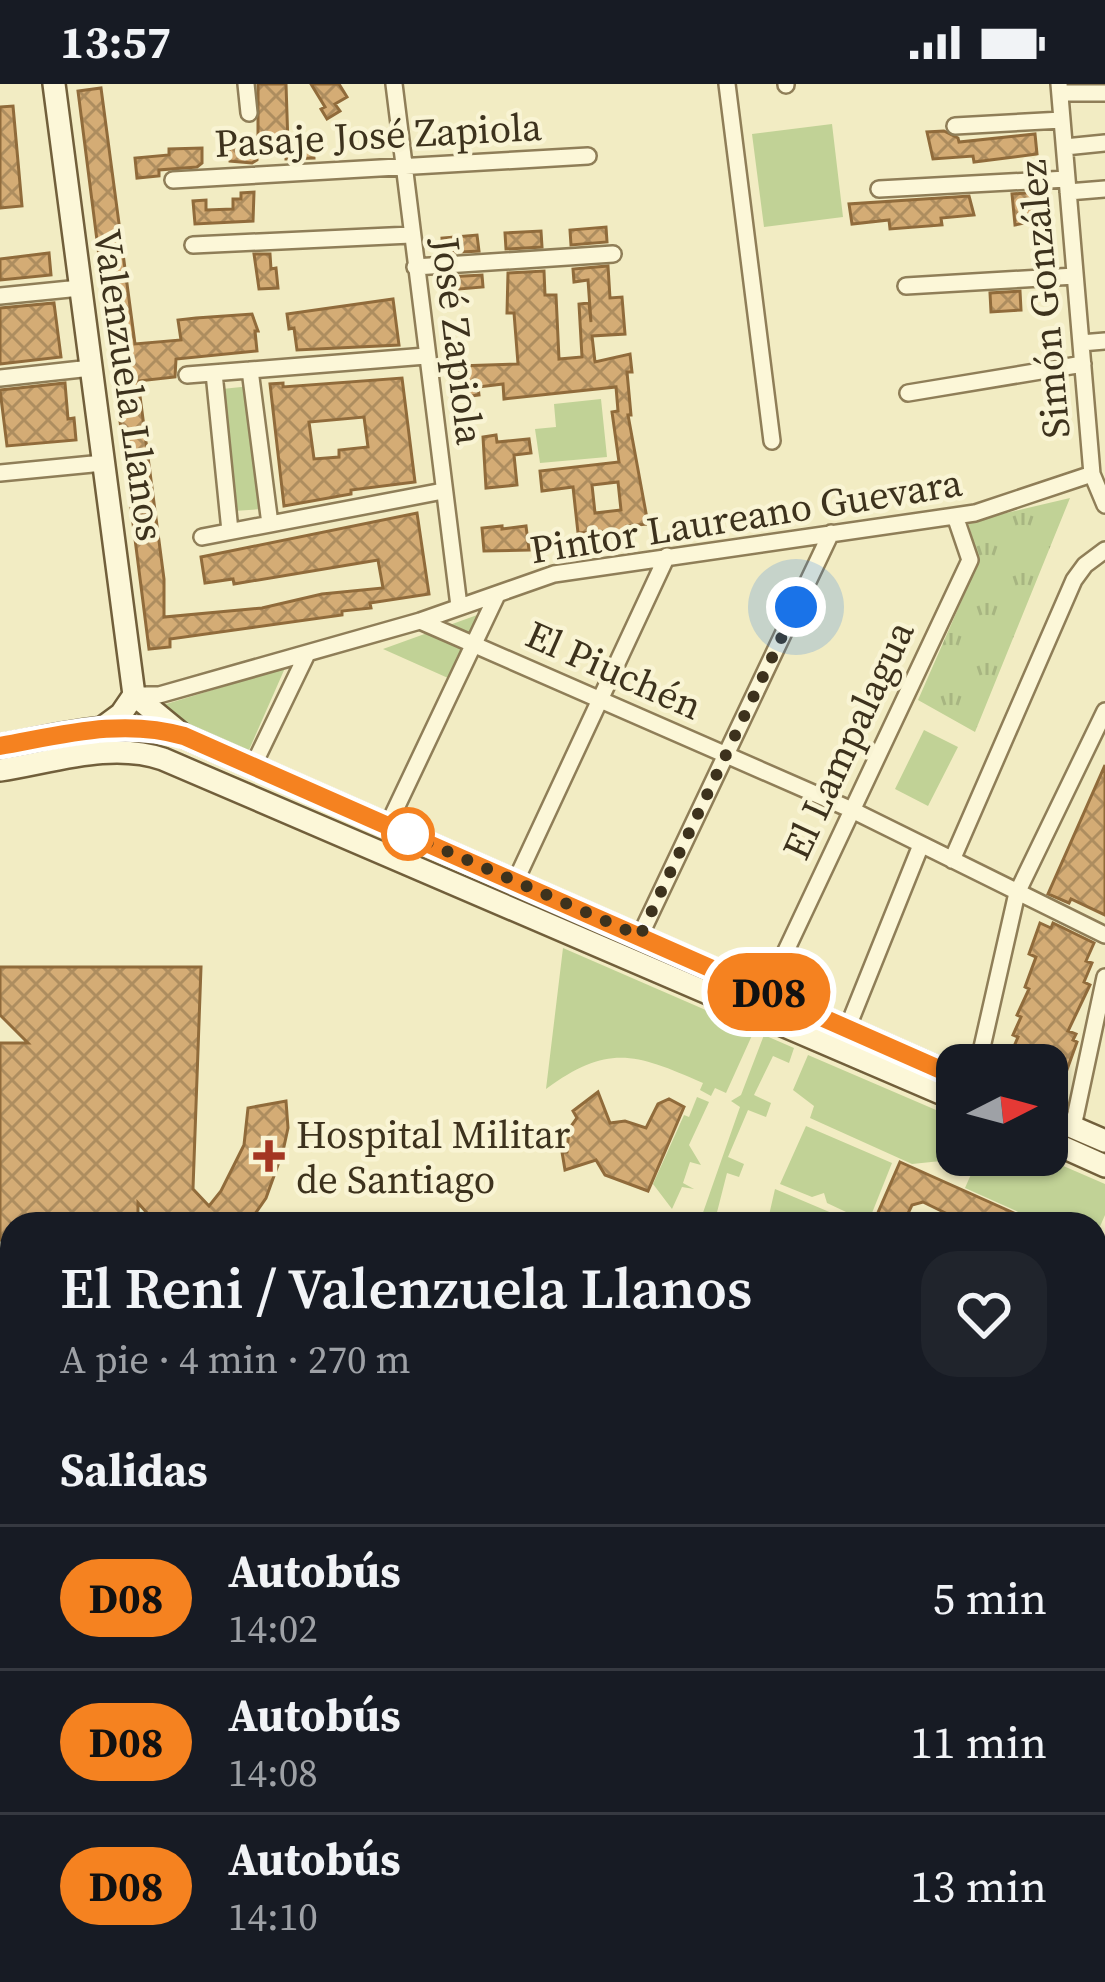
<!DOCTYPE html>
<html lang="es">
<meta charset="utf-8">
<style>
:root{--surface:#171b24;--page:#20242c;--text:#f1f3f6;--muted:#9ea1a6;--line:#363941}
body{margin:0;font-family:"Source Serif 4",serif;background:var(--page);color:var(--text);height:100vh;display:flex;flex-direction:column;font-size:45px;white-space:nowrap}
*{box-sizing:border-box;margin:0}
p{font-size:39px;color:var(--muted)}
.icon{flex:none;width:66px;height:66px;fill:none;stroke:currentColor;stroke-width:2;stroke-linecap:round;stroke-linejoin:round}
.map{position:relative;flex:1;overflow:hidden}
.details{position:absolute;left:0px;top:1128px;width:1107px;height:771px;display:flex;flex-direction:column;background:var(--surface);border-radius:36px 36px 0 0;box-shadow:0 3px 9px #0004}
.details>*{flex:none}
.badge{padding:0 24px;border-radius:39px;font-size:42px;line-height:78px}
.needle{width:78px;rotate:84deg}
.controls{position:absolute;left:936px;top:960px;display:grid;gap:24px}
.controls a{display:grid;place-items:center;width:132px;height:132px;border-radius:24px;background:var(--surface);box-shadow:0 3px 9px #0004;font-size:60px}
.you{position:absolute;width:60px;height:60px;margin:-30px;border:9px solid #fff;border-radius:50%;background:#1a73e8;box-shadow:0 0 0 18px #1a73e833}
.map>.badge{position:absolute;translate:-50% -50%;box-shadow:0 0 0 6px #fff}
h2{padding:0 60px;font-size:45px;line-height:108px}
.round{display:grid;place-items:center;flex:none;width:126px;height:126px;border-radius:36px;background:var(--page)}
.summary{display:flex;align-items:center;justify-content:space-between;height:204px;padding:0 60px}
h1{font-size:57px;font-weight:600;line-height:90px}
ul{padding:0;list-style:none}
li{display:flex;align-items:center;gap:36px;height:144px;padding:0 60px;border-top:3px solid var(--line)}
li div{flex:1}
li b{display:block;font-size:45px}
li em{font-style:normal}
li .badge{min-width:132px;font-weight:700;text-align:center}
.status{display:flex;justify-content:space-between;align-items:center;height:84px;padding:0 60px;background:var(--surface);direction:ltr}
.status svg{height:33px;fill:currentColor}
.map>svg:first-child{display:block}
.grass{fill:#c1d296}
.park{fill:url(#park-tufts)}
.building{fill:url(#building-cross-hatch);stroke:#906b3b;stroke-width:3;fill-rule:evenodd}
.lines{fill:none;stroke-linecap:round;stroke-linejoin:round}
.street-casing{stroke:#8f7e58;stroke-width:20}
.secondary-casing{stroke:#715f3b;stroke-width:26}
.street{stroke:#fcf7d8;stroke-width:15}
.secondary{stroke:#fcf7d8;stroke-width:21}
.line-casing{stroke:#fff;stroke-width:27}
.line{stroke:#f58220;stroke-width:18}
.walk{stroke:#3d321d;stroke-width:12;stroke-dasharray:0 21.6}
.stop-dot{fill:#fff;stroke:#f58220;stroke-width:6}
.poi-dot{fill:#a43622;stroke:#f9f4d4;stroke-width:4.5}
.labels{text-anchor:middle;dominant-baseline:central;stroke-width:9;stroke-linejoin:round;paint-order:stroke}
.street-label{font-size:39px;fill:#3d321d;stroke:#f9f4d4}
.poi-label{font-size:39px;fill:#3d321d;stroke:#f9f4d4;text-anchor:start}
</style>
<div class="status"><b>13:57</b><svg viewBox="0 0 49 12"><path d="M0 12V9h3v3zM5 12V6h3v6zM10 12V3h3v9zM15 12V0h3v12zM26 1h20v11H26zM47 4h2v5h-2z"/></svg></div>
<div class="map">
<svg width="1105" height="1898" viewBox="0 0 1105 1898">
<defs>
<pattern id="park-tufts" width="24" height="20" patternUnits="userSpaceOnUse" patternTransform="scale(3)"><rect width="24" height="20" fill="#c1d296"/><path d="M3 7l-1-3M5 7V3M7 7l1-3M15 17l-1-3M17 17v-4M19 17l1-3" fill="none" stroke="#a7b581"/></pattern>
<pattern id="building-cross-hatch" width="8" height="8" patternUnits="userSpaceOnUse" patternTransform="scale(3)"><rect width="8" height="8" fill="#d4ac75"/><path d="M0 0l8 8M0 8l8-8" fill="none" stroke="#ad8d5f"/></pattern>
</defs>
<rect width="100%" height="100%" fill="#f2ecc3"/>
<path class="grass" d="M 832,40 L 843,133 L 764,143 L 752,50 Z
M 251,302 L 263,425 L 234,427 L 222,305 Z
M 601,315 L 607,373 L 540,379 L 535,345 L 556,343 L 554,320 Z
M 480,530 L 448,594 L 383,565 Z
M 285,584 L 249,666 L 184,642 L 163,621 Z
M 924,646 L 958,663 L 928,722 L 895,705 Z
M 563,864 L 754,947 L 726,1009 L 715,1004 L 711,1012 L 700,1006 L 703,999 C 636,970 609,959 546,1005 Z
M 764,951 L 794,964 L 789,979 L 773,972 L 754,1011 L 771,1019 L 766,1033 L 748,1026 L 728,1073 L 744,1080 L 739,1093 L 727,1089 L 714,1140 L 699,1140 L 740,1023 L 731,1017 L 741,1011 Z
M 808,971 L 957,1035 L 957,1071 L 1038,1071 L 1105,1100 L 1105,1131 L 1095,1154 L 1095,1140 L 1045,1140 L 965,1104 L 972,1088 L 941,1077 L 912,1080 L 810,1034 L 814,1022 L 793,1006 Z
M 697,1013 L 709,1018 L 689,1061 L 701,1081 L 690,1078 L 683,1099 L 694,1105 L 682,1103 L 672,1125 L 653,1100 L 684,1031 L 689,1033 Z
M 806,1042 L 892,1079 L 870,1134 L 863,1136 L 827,1119 L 824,1109 L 812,1113 L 780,1100 Z
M 775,1105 L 846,1135 L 845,1140 L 767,1140 Z
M 1095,1863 L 1105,1872 L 1105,1898 L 1012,1898 L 1021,1887 L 1095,1887 Z"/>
<path class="park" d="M 1070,414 L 975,648 L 918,616 L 979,477 L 968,438 Z"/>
<path class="building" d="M 258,0 L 286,0 L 288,60 L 313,59 L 314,74 L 286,75 L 286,61 L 275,68 L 258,68 Z
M 311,0 L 339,0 L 347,13 L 335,20 L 340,27 L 327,35 L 321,25 L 325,23 Z
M 101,4 L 135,260 L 181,256 L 178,236 L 196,234 L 252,230 L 258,247 L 255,247 L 257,267 L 176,275 L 175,293 L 138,297 L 164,495 L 164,533 L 262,524 L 322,510 L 383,504 L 378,476 L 234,500 L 233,495 L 205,499 L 201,473 L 417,429 L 429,510 L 370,519 L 371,524 L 342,527 L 342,531 L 170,555 L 170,563 L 149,565 L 78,7 Z
M 13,22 L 22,122 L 0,124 L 0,23 Z
M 944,47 L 958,54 L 959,58 L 1035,50 L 1037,70 L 974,78 L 973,72 L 933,75 L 927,48 Z
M 257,61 L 257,76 L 252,79 L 230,77 L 229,62 Z
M 202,64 L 202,79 L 197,83 L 159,86 L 159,92 L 137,94 L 135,74 L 169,71 L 169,65 Z
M 254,108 L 253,137 L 195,140 L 193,117 L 206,116 L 206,126 L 233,125 L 233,115 L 241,115 L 241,109 Z
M 1040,108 L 1043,135 L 1015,141 L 1012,110 Z
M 969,112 L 974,131 L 941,134 L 942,141 L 890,145 L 889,136 L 852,140 L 849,120 Z
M 606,143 L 607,158 L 571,161 L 570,146 Z
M 541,147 L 542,163 L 506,165 L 505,149 Z
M 477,151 L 479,167 L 443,169 L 442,154 Z
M 49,169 L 51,191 L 0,196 L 0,175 Z
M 254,170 L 270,170 L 271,185 L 276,184 L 278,204 L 259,205 Z
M 608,182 L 610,214 L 622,213 L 625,250 L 592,252 L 595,278 L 630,270 L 632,288 L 627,288 L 631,331 L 628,331 L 648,440 L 627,442 L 628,451 L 608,453 L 607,447 L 578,449 L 573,403 L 542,407 L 540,387 L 619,378 L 612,328 L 618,327 L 616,303 L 504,315 L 503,300 L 478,303 L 479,311 L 463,313 L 459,282 L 518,280 L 514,229 L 507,229 L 508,189 L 544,187 L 545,211 L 556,211 L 559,275 L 582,273 L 579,220 L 589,219 L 591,238 L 588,196 L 574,198 L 573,185 ZM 618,398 L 621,426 L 595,429 L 592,401 Z
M 482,191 L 483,203 L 448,206 L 447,193 Z
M 1020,207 L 1021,226 L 991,228 L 990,209 Z
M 393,215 L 399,261 L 297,266 L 294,244 L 289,245 L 287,230 Z
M 54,219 L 61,273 L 0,280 L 0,224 Z
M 402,294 L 415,398 L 351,406 L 351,410 L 284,422 L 270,300 L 283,299 L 283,303 ZM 364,333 L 368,363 L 339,366 L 339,373 L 314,375 L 309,338 Z
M 65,299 L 68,335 L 74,334 L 76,356 L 7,362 L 0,306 Z
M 496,351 L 497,358 L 529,355 L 531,369 L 514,371 L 517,401 L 486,404 L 483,353 Z
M 502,442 L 502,445 L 526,442 L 529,466 L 484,467 L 482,444 Z
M 1105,681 L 1105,831 L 1071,815 L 1069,819 L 1048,810 Z
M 1040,839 L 1051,844 L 1053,839 L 1094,859 L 1086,877 L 1092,879 L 1084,898 L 1090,901 L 1068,947 L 1076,950 L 1073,956 L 1077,958 L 1060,1005 L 1047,1000 L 1047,981 L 1012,981 L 1015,974 L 1010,972 L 1018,953 L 1013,951 L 1021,933 L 1017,931 L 1029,905 L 1025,903 L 1036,873 L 1029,870 Z
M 796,876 L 827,889 L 821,903 L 791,890 Z
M 0,883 L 201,883 L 193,1105 L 209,1122 L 221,1107 L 244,1061 L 248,1024 L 286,1017 L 288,1044 L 283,1067 L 266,1114 L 248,1140 L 157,1140 L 138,1119 L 138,1140 L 12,1140 L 12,1156 L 0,1156 L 0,959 L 28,959 L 0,931 Z
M 598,1008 L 610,1039 L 625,1037 L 646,1044 L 658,1020 L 669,1015 L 684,1023 L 648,1107 L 605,1091 L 596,1076 L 565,1086 L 562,1068 L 567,1068 L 569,1045 L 577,1034 L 573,1027 Z
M 900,1078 L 1016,1130 L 1012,1140 L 968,1140 L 923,1118 L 912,1121 L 903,1140 L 873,1140 Z"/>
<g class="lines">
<defs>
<path id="street" d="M 246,0 L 249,29
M 394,0 L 459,522
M 727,0 L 772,357
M 786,0 L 786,1
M 1059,0 L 1092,390 L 1105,421
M 1060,9 L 1105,9
M 955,42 L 1062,36
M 1065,63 L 1105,59
M 173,96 L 588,72
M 879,105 L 1067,95
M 1068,108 L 1105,105
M 193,161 L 411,151
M 415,183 L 613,170
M 906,202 L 1075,192
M 0,212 L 80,204
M 1081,259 L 1105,257
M 250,286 L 270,440
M 214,289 L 230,447
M 187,291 L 426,272
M 0,294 L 91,284
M 908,309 L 1083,280
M 0,389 L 103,379
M 202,453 L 443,407
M 420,537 L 852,726 L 1105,851
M 134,611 L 159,611 L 420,537 L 554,490 L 975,429 L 1092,390
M 254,680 L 306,572
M 388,741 L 497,511
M 952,776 L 1074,496 L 1085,481 L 1105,466
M 516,796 L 667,472
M 640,852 L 831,449
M 767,907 L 970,476 L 955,432
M 847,945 L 921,761
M 978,981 L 1017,809 L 1105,627
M 1073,1043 L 1105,893"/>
<path id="secondary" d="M 54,0 L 134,611 L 121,630 L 102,644
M 134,611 L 184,652 L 957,993
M 0,662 C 58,652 119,633 177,650
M 0,686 C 53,678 111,657 163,675 L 957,1016
M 1047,1032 L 1105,1057
M 1047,1056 L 1105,1082"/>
</defs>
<use href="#street" class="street-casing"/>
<use href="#secondary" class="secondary-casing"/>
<use href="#street" class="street"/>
<use href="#secondary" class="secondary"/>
</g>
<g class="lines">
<defs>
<path id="line" d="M 0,662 C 62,651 122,634 184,652 L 957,993"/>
</defs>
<use href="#line" class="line-casing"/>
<use href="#line" class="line"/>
<path class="walk" d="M 408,750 L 640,852 L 796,523"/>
</g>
<circle class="stop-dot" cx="408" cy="750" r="24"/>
<path class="poi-dot" d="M263 1054h12v12h12v12h-12v12h-12v-12h-12v-12h12z"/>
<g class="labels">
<g class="street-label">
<text transform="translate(378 51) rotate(-3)">Pasaje José Zapiola</text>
<text transform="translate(1044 215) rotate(-95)">Simón González</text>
<text transform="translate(458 257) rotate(83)">José Zapiola</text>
<text transform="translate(129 301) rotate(82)">Valenzuela Llanos</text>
<text transform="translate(746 432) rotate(-9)">Pintor Laureano Guevara</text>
<text transform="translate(614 586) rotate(24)">El Piuchén</text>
<text transform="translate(848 656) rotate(-65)">El Lampalagua</text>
</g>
<g class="poi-label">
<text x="296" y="1050">Hospital Militar<tspan x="296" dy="45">de Santiago</tspan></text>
</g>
</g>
</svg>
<div class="controls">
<a><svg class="needle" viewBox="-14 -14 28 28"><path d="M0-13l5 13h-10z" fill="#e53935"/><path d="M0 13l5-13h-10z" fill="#9ea1a6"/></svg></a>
</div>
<div class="you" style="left:796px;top:523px"></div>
<b class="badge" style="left:769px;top:908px;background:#f58220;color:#111">D08</b>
<section class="details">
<div class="summary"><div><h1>El Reni / Valenzuela Llanos</h1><p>A pie · 4 min · 270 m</p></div><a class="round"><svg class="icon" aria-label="heart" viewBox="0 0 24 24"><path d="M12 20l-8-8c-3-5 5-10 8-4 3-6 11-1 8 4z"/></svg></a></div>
<h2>Salidas</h2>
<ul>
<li><span class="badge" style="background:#f58220;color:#111">D08</span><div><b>Autobús</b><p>14:02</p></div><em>5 min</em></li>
<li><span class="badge" style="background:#f58220;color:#111">D08</span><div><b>Autobús</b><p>14:08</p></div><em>11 min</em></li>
<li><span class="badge" style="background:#f58220;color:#111">D08</span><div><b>Autobús</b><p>14:10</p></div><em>13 min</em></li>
</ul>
</section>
</div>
